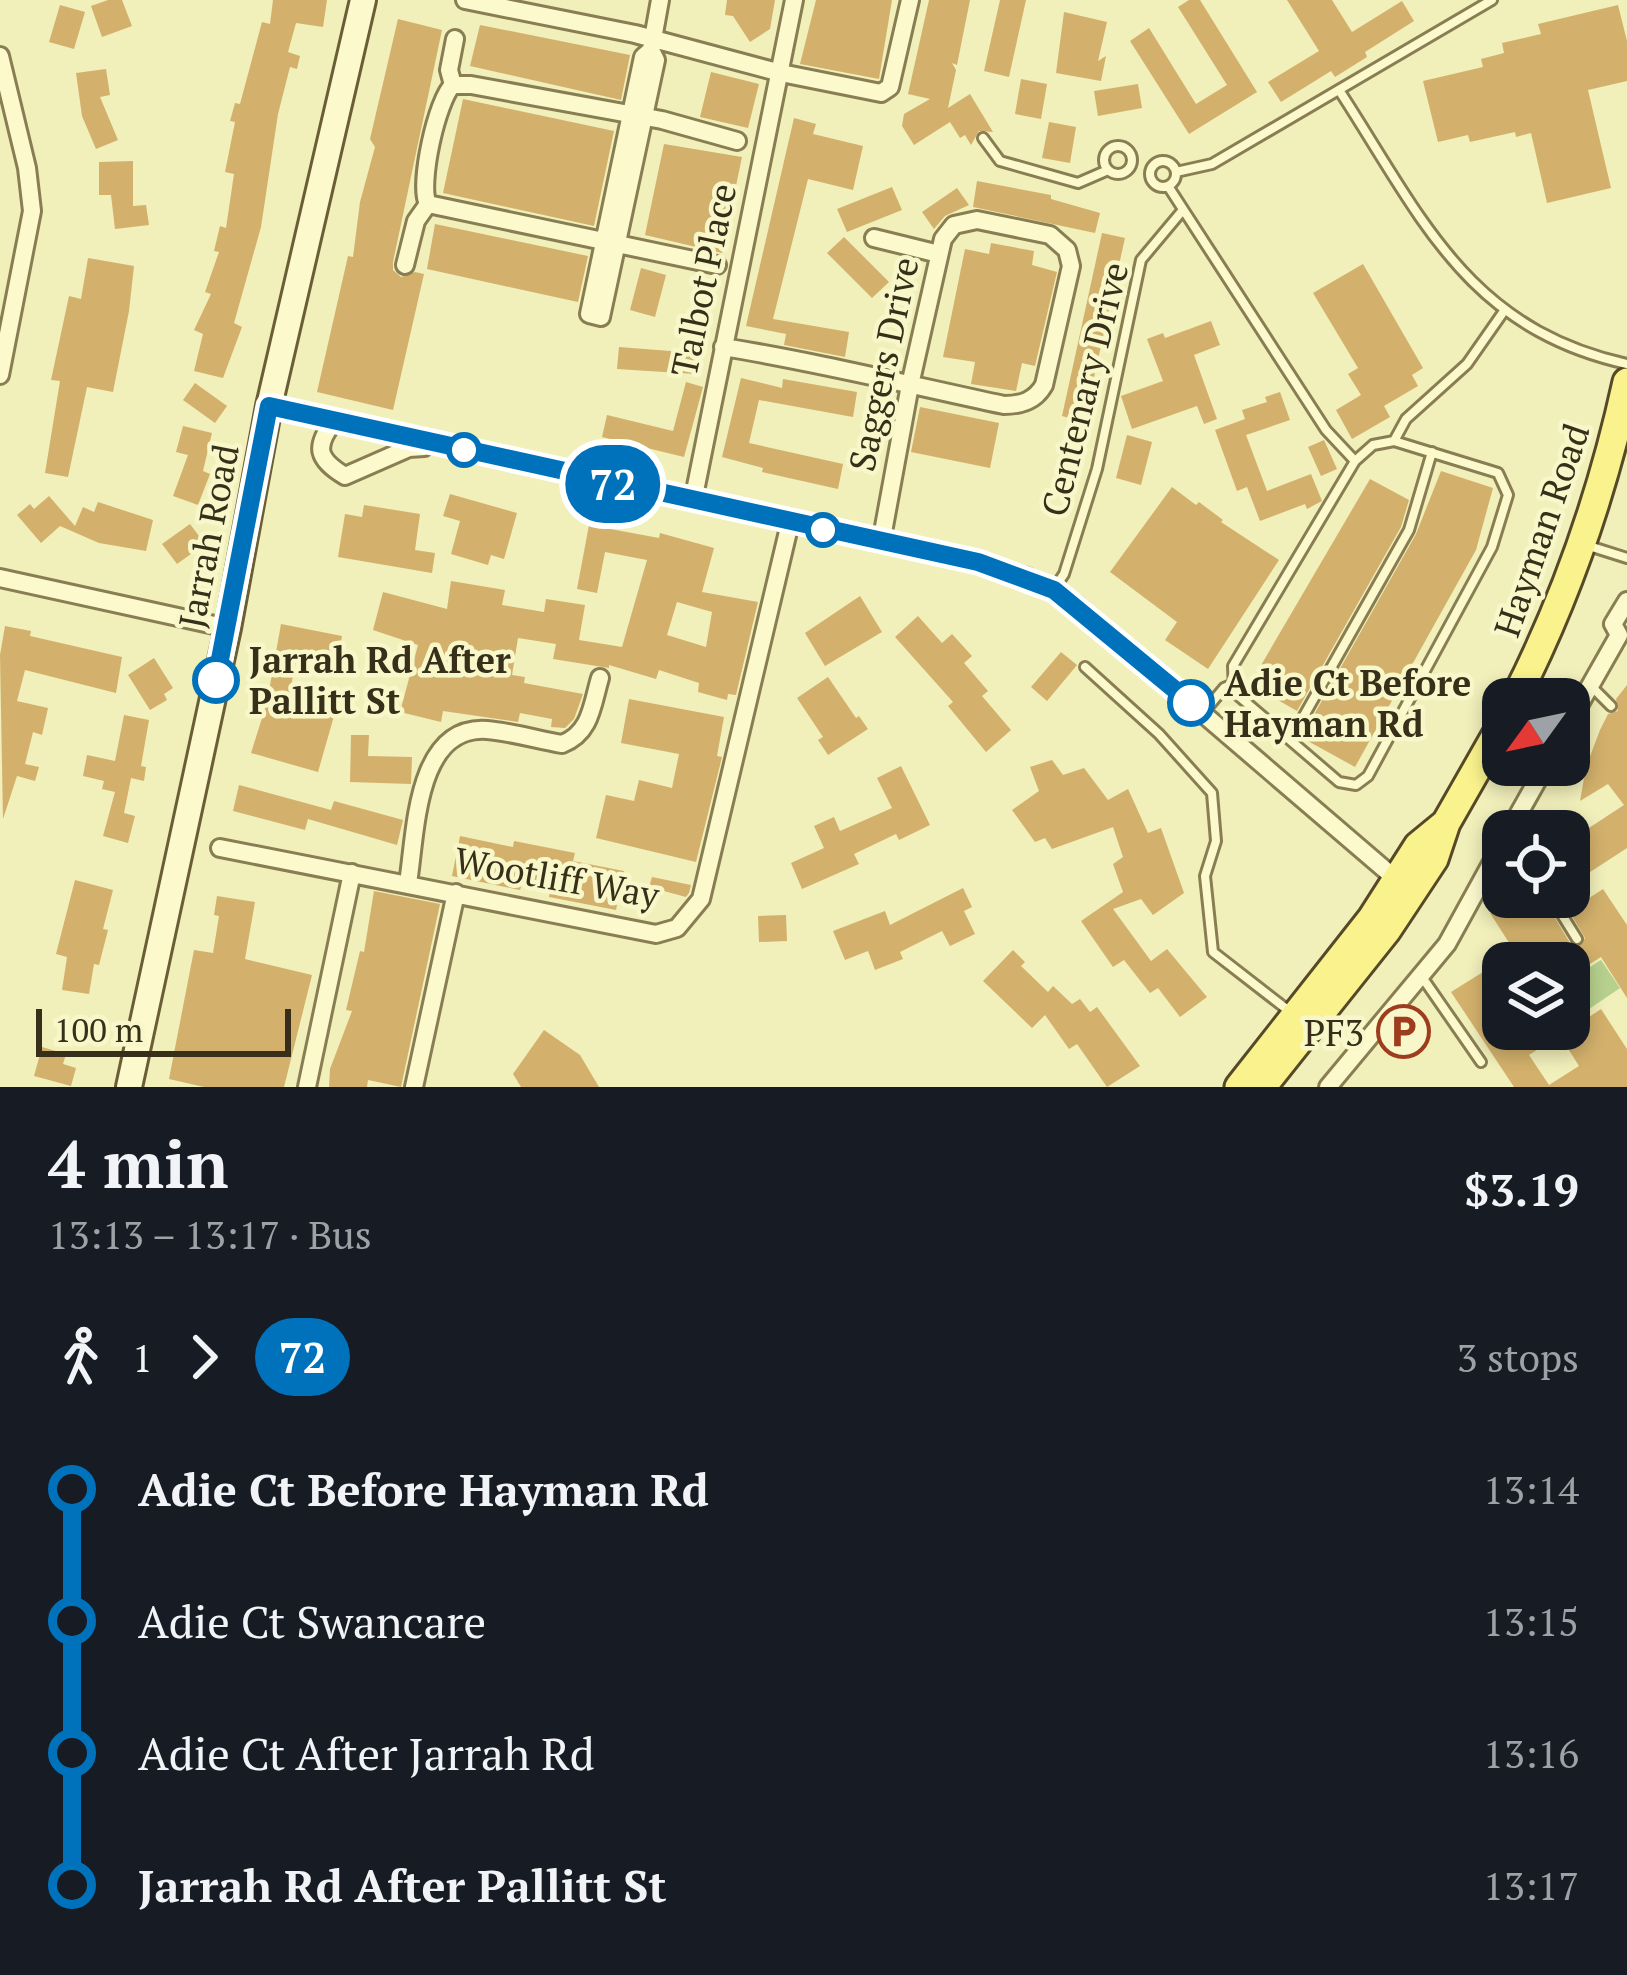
<!DOCTYPE html>
<meta charset="utf-8">
<style>
:root{--surface:#171b24;--page:#242831;--text:#f1f3f6;--muted:#9ea1a6}
body{margin:0;font-family:"PT Serif",serif;background:var(--page);color:var(--text);height:100vh;display:flex;flex-direction:column;font-size:45px;white-space:nowrap}
*{box-sizing:border-box;margin:0}
p{font-size:39px;color:var(--muted)}
.icon{flex:none;width:66px;height:66px;fill:none;stroke:currentColor;stroke-width:2;stroke-linecap:round;stroke-linejoin:round}
.map{position:relative;height:1087px;overflow:hidden}
.drawer{display:flex;flex-direction:column;background:var(--surface);flex:1}
.drawer>*{flex:none}
.badge{padding:0 24px;border-radius:39px;font-size:42px;line-height:78px}
.needle{width:78px;rotate:237deg}
.fabs{position:absolute;left:1482px;top:678px;display:grid;gap:24px}
.fabs a{display:grid;place-items:center;width:108px;height:108px;border-radius:24px;background:var(--surface);box-shadow:0 6px 18px #0003;font-size:60px}
.scale{position:absolute;left:36px;bottom:30px;width:255px;box-sizing:border-box;padding-left:12px;border:6px solid #372f19;border-top:0;font-size:33px;line-height:42px;white-space:nowrap;color:#372f19;-webkit-text-stroke:9px #f8f7ca;paint-order:stroke}
.map>.badge{position:absolute;translate:-50% -50%;box-shadow:0 0 0 6px #fff}
.legs{display:flex;align-items:center;gap:18px;height:132px;padding:0 48px;font-size:39px}
.legs p{margin-inline-start:auto}
.overview{display:flex;align-items:center;justify-content:space-between;height:204px;padding:0 48px}
h1{font-size:66px;font-weight:700;line-height:90px}
ul{padding:0 48px;list-style:none}
li{display:flex;align-items:center;gap:42px;height:132px;font-size:45px}
li i{display:grid;place-items:center;width:18px;height:100%;margin:0 15px;background:currentColor}
li i::after{content:'';width:30px;height:30px;margin:-15px;border:9px solid;border-radius:50%;background:var(--surface)}
li p{margin-inline-start:auto}
li:first-child i{background:linear-gradient(#0000 50%,currentColor 0)}
li:last-child i{background:linear-gradient(currentColor 50%,#0000 0)}
.map>svg:first-child{display:block}
.green{fill:#b7d08d}
.building{fill:#d3b16c;fill-rule:evenodd}
.lines{fill:none;stroke-linecap:round;stroke-linejoin:round}
.lane-casing{stroke:#897e53;stroke-width:14}
.street-casing{stroke:#897e53;stroke-width:22}
.secondary-casing{stroke:#6b5e37;stroke-width:30}
.primary-casing{stroke:#564928;stroke-width:33}
.lane{stroke:#fcfacd;stroke-width:8}
.street{stroke:#fcfacd;stroke-width:16}
.secondary{stroke:#fcfacd;stroke-width:24}
.primary{stroke:#faf38d;stroke-width:27}
.line-1-casing{stroke:#fff;stroke-width:27}
.line-1{stroke:#0072bc;stroke-width:18}
.stop-1-dot{fill:#fff;stroke:#0072bc;stroke-width:6}
.labels{text-anchor:middle;dominant-baseline:central;stroke-width:9;stroke-linejoin:round;paint-order:stroke}
.street-label{font-size:36px;fill:#372f19;stroke:#f8f7ca}
.stop-label{font-size:36px;font-weight:bold;fill:#372f19;stroke:#f8f7ca;text-anchor:start}
.poi-label{font-size:36px;fill:#372f19;stroke:#f8f7ca;text-anchor:end}
</style>
<div class="map">
<svg width="1627" height="1087" viewBox="0 0 1627 1087">
<rect width="100%" height="100%" fill="#f1efba"/>
<path class="green" d="M 1601,960 L 1620,988 L 1570,1022 L 1569,980 Z"/>
<path class="building" d="M 108,0 L 122,0 L 132,26 L 102,37 L 91,6 Z
M 273,0 L 327,0 L 323,27 L 296,23 L 288,52 L 300,56 L 297,69 L 290,67 L 278,114 L 261,227 L 234,323 L 242,327 L 223,378 L 194,371 L 203,334 L 194,330 L 211,294 L 205,292 L 219,252 L 214,251 L 220,226 L 226,228 L 234,174 L 225,172 L 235,122 L 230,121 L 235,103 L 240,104 L 262,22 L 270,24 Z
M 727,0 L 775,0 L 770,29 L 750,42 L 733,16 L 725,15 Z
M 816,0 L 892,0 L 879,79 L 800,64 Z
M 929,0 L 970,0 L 957,65 L 952,63 L 956,70 L 948,108 L 970,94 L 993,132 L 979,131 L 971,145 L 965,135 L 960,138 L 950,122 L 914,145 L 902,126 L 904,114 L 930,99 L 908,94 Z
M 1000,0 L 1026,0 L 1009,77 L 984,71 Z
M 1189,0 L 1200,0 L 1257,92 L 1189,134 L 1130,41 L 1149,28 L 1196,104 L 1227,85 L 1178,7 Z
M 1287,0 L 1332,0 L 1352,32 L 1402,1 L 1414,21 L 1365,52 L 1367,57 L 1335,77 L 1331,71 L 1281,102 L 1268,82 L 1319,51 Z
M 60,5 L 85,12 L 74,49 L 49,42 Z
M 1618,5 L 1627,41 L 1627,81 L 1588,90 L 1611,188 L 1547,203 L 1531,133 L 1516,137 L 1515,132 L 1470,142 L 1468,135 L 1438,142 L 1423,81 L 1483,67 L 1481,59 L 1504,53 L 1502,43 L 1541,34 L 1538,24 Z
M 1064,12 L 1107,22 L 1098,61 L 1106,56 L 1101,81 L 1056,73 Z
M 398,19 L 442,30 L 393,262 L 393,270 L 401,277 L 415,272 L 424,274 L 393,410 L 317,392 L 348,256 L 353,257 L 360,202 L 375,147 L 370,139 Z
M 480,25 L 630,55 L 621,100 L 470,66 Z
M 106,69 L 110,95 L 100,97 L 118,140 L 96,149 L 82,116 L 76,73 Z
M 711,72 L 759,84 L 748,128 L 700,117 Z
M 1021,79 L 1047,84 L 1041,119 L 1015,114 Z
M 1138,84 L 1142,108 L 1098,116 L 1094,91 Z
M 463,99 L 614,131 L 594,226 L 443,193 Z
M 794,118 L 816,124 L 813,134 L 863,146 L 853,190 L 808,179 L 773,319 L 849,332 L 845,357 L 784,345 L 786,334 L 746,326 Z
M 1049,122 L 1076,127 L 1070,163 L 1042,158 Z
M 664,144 L 742,157 L 722,253 L 645,235 Z
M 133,161 L 133,206 L 146,205 L 149,225 L 115,229 L 111,195 L 99,195 L 99,162 Z
M 977,181 L 1051,195 L 1051,199 L 1100,213 L 1095,233 L 973,207 Z
M 892,187 L 902,210 L 847,232 L 837,209 Z
M 957,188 L 969,205 L 945,216 L 934,229 L 922,212 Z
M 435,224 L 588,256 L 578,302 L 427,269 Z
M 1102,233 L 1125,238 L 1084,422 L 1062,416 Z
M 844,237 L 889,282 L 872,298 L 827,253 Z
M 991,243 L 1034,251 L 1032,265 L 1057,272 L 1035,366 L 1022,363 L 1016,391 L 971,384 L 975,362 L 943,357 L 965,249 L 989,254 Z
M 88,258 L 134,266 L 129,311 L 113,392 L 87,387 L 68,477 L 45,473 L 60,381 L 51,380 L 69,296 L 81,299 Z
M 1363,264 L 1423,368 L 1412,375 L 1418,386 L 1384,406 L 1390,417 L 1352,439 L 1336,410 L 1361,395 L 1348,374 L 1358,368 L 1313,293 Z
M 641,268 L 666,275 L 655,317 L 630,310 Z
M 1211,321 L 1220,345 L 1194,355 L 1217,419 L 1204,424 L 1197,406 L 1132,429 L 1121,396 L 1163,381 L 1147,339 L 1163,333 L 1165,338 Z
M 619,347 L 696,353 L 695,374 L 617,369 Z
M 741,378 L 782,388 L 783,379 L 857,392 L 853,417 L 759,400 L 749,443 L 843,464 L 838,489 L 762,472 L 763,468 L 722,457 Z
M 686,382 L 703,387 L 684,457 L 602,437 L 607,415 L 673,431 Z
M 195,383 L 227,406 L 215,423 L 183,400 Z
M 1280,392 L 1290,420 L 1246,435 L 1267,491 L 1311,474 L 1322,501 L 1307,509 L 1305,504 L 1260,521 L 1247,487 L 1237,491 L 1215,430 L 1245,419 L 1242,410 L 1267,402 L 1265,397 Z
M 920,407 L 999,423 L 990,468 L 911,452 Z
M 183,426 L 212,433 L 203,471 L 210,474 L 198,505 L 173,496 L 188,455 L 176,452 Z
M 1127,435 L 1152,442 L 1141,485 L 1116,478 Z
M 1324,440 L 1337,469 L 1321,476 L 1308,447 Z
M 1441,471 L 1493,488 L 1476,550 L 1355,767 L 1306,740 L 1316,722 L 1311,720 L 1416,534 Z
M 1370,479 L 1409,500 L 1401,527 L 1297,711 L 1250,684 Z
M 1172,487 L 1196,505 L 1199,502 L 1223,520 L 1221,522 L 1279,560 L 1208,669 L 1165,640 L 1177,622 L 1110,572 Z
M 450,494 L 517,513 L 504,559 L 491,555 L 488,565 L 451,554 L 460,521 L 443,516 Z
M 49,496 L 75,526 L 83,507 L 94,512 L 98,502 L 153,520 L 146,551 L 99,543 L 60,526 L 41,543 L 17,515 L 30,504 L 34,509 Z
M 364,505 L 420,514 L 415,550 L 435,553 L 432,573 L 338,557 L 345,514 L 362,517 Z
M 190,524 L 205,544 L 177,564 L 162,544 Z
M 589,525 L 659,538 L 660,533 L 714,548 L 702,592 L 758,602 L 736,695 L 728,694 L 727,700 L 698,692 L 699,683 L 659,670 L 656,679 L 609,665 L 609,668 L 553,659 L 556,644 L 518,638 L 512,675 L 525,677 L 524,683 L 583,694 L 574,719 L 565,728 L 551,727 L 552,719 L 520,713 L 518,722 L 443,711 L 441,722 L 400,712 L 418,645 L 373,630 L 383,592 L 447,609 L 451,581 L 505,590 L 502,605 L 544,612 L 546,599 L 585,605 L 579,640 L 622,647 L 647,560 L 605,552 L 597,593 L 577,589 ZM 677,602 L 712,612 L 706,647 L 667,635 Z
M 860,596 L 882,632 L 825,666 L 805,633 Z
M 918,616 L 942,643 L 952,634 L 972,656 L 964,663 L 988,691 L 982,696 L 1011,730 L 986,752 L 948,706 L 953,702 L 895,637 Z
M 281,624 L 342,636 L 338,658 L 298,650 L 288,702 L 334,716 L 318,772 L 251,753 L 267,702 Z
M 5,626 L 31,631 L 30,636 L 122,657 L 116,693 L 25,670 L 17,701 L 48,708 L 42,735 L 33,732 L 25,764 L 39,767 L 35,781 L 17,776 L 3,819 L 0,655 Z
M 1061,652 L 1077,665 L 1047,701 L 1031,687 Z
M 154,658 L 173,688 L 164,694 L 167,700 L 150,710 L 128,675 Z
M 828,677 L 856,718 L 859,716 L 868,729 L 828,755 L 818,740 L 823,737 L 797,698 Z
M 1627,685 L 1627,848 L 1584,876 L 1569,854 L 1569,841 L 1624,805 L 1608,784 L 1580,801 L 1586,767 L 1600,730 L 1608,714 L 1618,711 L 1616,699 Z
M 629,699 L 724,717 L 717,756 L 722,757 L 696,862 L 596,838 L 606,795 L 634,801 L 639,780 L 672,788 L 679,754 L 621,743 Z
M 124,715 L 149,720 L 141,766 L 146,767 L 144,781 L 131,778 L 124,813 L 135,816 L 128,843 L 103,836 L 115,792 L 102,789 L 104,781 L 83,776 L 87,755 L 115,761 Z
M 351,735 L 369,735 L 368,756 L 412,757 L 411,784 L 350,782 Z
M 1052,760 L 1063,775 L 1084,768 L 1108,800 L 1128,789 L 1148,833 L 1161,828 L 1184,893 L 1153,915 L 1141,899 L 1113,909 L 1151,961 L 1167,949 L 1207,997 L 1180,1017 L 1158,988 L 1150,993 L 1124,960 L 1113,967 L 1081,921 L 1123,892 L 1113,864 L 1123,857 L 1113,827 L 1052,849 L 1045,838 L 1035,842 L 1012,810 L 1039,791 L 1030,767 Z
M 901,766 L 930,825 L 899,840 L 896,834 L 854,854 L 859,864 L 802,889 L 791,863 L 824,848 L 814,826 L 834,817 L 840,831 L 892,808 L 877,778 Z
M 239,785 L 331,810 L 334,801 L 403,820 L 397,845 L 308,819 L 305,830 L 233,811 Z
M 460,836 L 513,847 L 514,841 L 575,853 L 573,861 L 624,871 L 616,910 L 549,897 L 550,890 L 522,884 L 520,890 L 452,876 Z
M 652,877 L 691,885 L 689,893 L 686,897 L 649,887 Z
M 75,880 L 113,890 L 103,929 L 108,930 L 99,965 L 94,964 L 89,994 L 62,990 L 67,957 L 56,954 Z
M 963,888 L 972,907 L 964,911 L 975,934 L 950,946 L 942,931 L 900,952 L 903,959 L 875,970 L 868,951 L 845,960 L 833,931 L 885,911 L 890,925 Z
M 1603,889 L 1627,925 L 1627,998 L 1601,957 L 1569,977 L 1569,963 L 1522,963 L 1490,913 L 1507,901 L 1516,915 L 1543,898 L 1570,943 L 1578,947 L 1585,938 L 1569,911 Z
M 374,891 L 440,904 L 401,1087 L 368,1080 L 367,1087 L 329,1087 L 330,1069 L 352,1011 L 346,1010 L 360,951 L 364,952 Z
M 217,896 L 255,902 L 245,959 L 312,975 L 284,1087 L 204,1087 L 169,1079 L 194,950 L 213,953 L 219,916 L 214,915 Z
M 786,915 L 787,941 L 759,942 L 758,916 Z
M 1013,950 L 1025,962 L 1021,966 L 1048,992 L 1053,986 L 1072,1004 L 1080,999 L 1090,1012 L 1097,1007 L 1140,1066 L 1107,1087 L 1077,1044 L 1069,1049 L 1045,1015 L 1032,1028 L 983,981 Z
M 1491,967 L 1503,985 L 1503,1029 L 1532,1029 L 1543,1046 L 1529,1055 L 1549,1085 L 1579,1066 L 1560,1036 L 1601,1009 L 1627,1049 L 1627,1087 L 1514,1087 L 1451,992 Z
M 544,1030 L 580,1055 L 599,1087 L 521,1087 L 513,1074 Z
M 42,1047 L 66,1054 L 63,1064 L 76,1068 L 71,1086 L 34,1076 Z"/>
<g class="lines">
<defs>
<path id="lane" d="M 1339,90 C 1421,216 1466,328 1627,364
M 983,138 L 1000,161 L 1078,183 L 1108,170
M1104 160a14 14 0 1 1 28 0a14 14 0 1 1-28 0Z
M1150 174a13 13 0 1 1 26 0a13 13 0 1 1-26 0Z
M 1176,172 L 1212,164 L 1492,0
M 1168,186 L 1326,430 L 1355,461
M 1394,441 L 1498,473 L 1508,495 L 1492,547 L 1368,776 L 1356,785 L 1339,782 L 1234,692 L 1233,666 L 1355,461 L 1373,445 Z
M 1394,441 L 1406,419 L 1467,364 L 1504,311
M 1589,546 L 1627,558
M 1054,589 L 1064,574 L 1097,469 L 1141,260 L 1182,211
M 1085,667 L 1159,734 L 1212,793 L 1216,841 L 1205,876 L 1213,952 L 1289,1011
M 1591,686 L 1611,706
M 1203,713 L 1224,688 L 1231,685
M 1287,737 L 1301,721 L 1409,530 L 1432,452
M 1551,897 L 1577,939
M 1422,977 L 1481,1062"/>
<path id="street" d="M 465,0 L 635,34 L 781,73 L 881,93 L 890,87 L 910,0
M 651,50 L 643,57 L 589,314 L 601,317 L 656,60 L 651,50 L 660,0
M 0,56 L 27,168 L 32,211 L 0,375
M 453,85 L 471,85 L 662,120 L 737,141
M 428,204 L 717,265
M 874,238 L 939,254
M 405,265 L 416,221 L 428,204 C 418,185 437,99 453,85 L 449,70 L 455,39
M 723,347 C 817,362 910,385 1004,405 C 1021,405 1035,401 1044,385 L 1071,266 L 1067,250 L 1050,235 L 977,220 L 954,225 L 943,239 L 910,385 L 881,543
M 269,406 L 978,563 L 1027,577 L 1075,604 L 1404,886
M 334,421 C 314,447 317,459 345,476 L 409,448 L 424,447
M 693,501 L 794,0
M 0,578 L 228,628
M 1569,723 L 1619,635 L 1613,624 L 1627,601
M 1509,831 L 1546,765
M 220,848 L 656,934 L 677,928 L 701,899 L 790,523
M 408,883 C 416,834 415,725 487,730 C 512,732 538,740 562,744 C 591,733 592,705 600,678
M 307,1087 L 352,873
M 414,1087 L 456,893
M 1328,1087 L 1447,944 L 1503,842"/>
<path id="secondary" d="M 129,1087 L 228,628 L 269,406 L 363,0"/>
<path id="primary" d="M 1515,699 C 1566,599 1603,492 1627,382
M 1239,1087 L 1372,918 L 1418,846 L 1446,823
M 1262,1087 L 1387,930 L 1434,859 L 1446,823 L 1503,723"/>
</defs>
<use href="#lane" class="lane-casing"/>
<use href="#street" class="street-casing"/>
<use href="#secondary" class="secondary-casing"/>
<use href="#primary" class="primary-casing"/>
<use href="#lane" class="lane"/>
<use href="#street" class="street"/>
<use href="#secondary" class="secondary"/>
<use href="#primary" class="primary"/>
</g>
<g class="lines">
<defs>
<path id="line-1" d="M 216,680 L 269,406 L 978,562 L 1054,590 L 1191,703"/>
</defs>
<use href="#line-1" class="line-1-casing"/>
<use href="#line-1" class="line-1"/>
</g>
<defs>
<symbol id="parking-ring" viewBox="-11 -11 22 22"><circle r="9.5" fill="#f8f7ca" stroke="#9e3d1e" stroke-width="1.5"/><path d="M-3.5-5.5H1a3.5 3.5 0 0 1 0 7H-1V5.5H-3.5ZM-1-3.4V-.6H.8a1.4 1.4 0 0 0 0-2.8Z" fill="#9e3d1e"/></symbol>
</defs>
<g fill-rule="evenodd">
<use href="#parking-ring" x="1374" y="1002" width="59" height="59"/>
</g>
<g class="stop-1-dot">
<circle cx="464" cy="450" r="15"/>
<circle cx="823" cy="530" r="15"/>
<circle cx="216" cy="680" r="21"/>
<circle cx="1191" cy="703" r="21"/>
</g>
<g class="labels">
<g class="street-label">
<text transform="translate(703 280) rotate(-78)">Talbot Place</text>
<text transform="translate(883 364) rotate(-78)">Saggers Drive</text>
<text transform="translate(1084 389) rotate(-76)">Centenary Drive</text>
<text transform="translate(1541 530) rotate(-71)">Hayman Road</text>
<text transform="translate(208 536) rotate(-79)">Jarrah Road</text>
<text transform="translate(557 877) rotate(10)">Wootliff Way</text>
</g>
<g class="stop-label">
<text x="249" y="659">Jarrah Rd After<tspan x="249" dy="41">Pallitt St</tspan></text>
<text x="1224" y="682">Adie Ct Before<tspan x="1224" dy="41">Hayman Rd</tspan></text>
</g>
<g class="poi-label">
<text x="1364" y="1032">PF3</text>
</g>
</g>
</svg>
<div class="fabs">
<a><svg class="needle" viewBox="-14 -14 28 28"><path d="M0-13l5 13h-10z" fill="#e53935"/><path d="M0 13l5-13h-10z" fill="#9ea1a6"/></svg></a>
<a><svg class="icon" aria-label="locate" viewBox="0 0 24 24"><circle cx="12" cy="12" r="6"/><path d="M12 2v4M12 18v4M2 12h4M18 12h4"/></svg></a>
<a><svg class="icon" aria-label="layers" viewBox="0 0 24 24"><path d="M12 4l9 5-9 5-9-5zM3 14l9 5 9-5"/></svg></a>
</div>
<div class="scale">100 m</div>
<b class="badge" style="left:613px;top:484px;background:#0072bc;color:#fff">72</b>
</div>
<section class="drawer">
<div class="overview"><div><h1>4 min</h1><p>13:13 – 13:17 · Bus</p></div><b>$3.19</b></div>
<div class="legs"><svg class="icon" aria-label="walk" viewBox="0 0 24 24"><circle cx="13" cy="4" r="2"/><path d="M13 8l-2 6 4 7M11 14l-3 7M7 12l3-4h3l4 4"/></svg>1<svg class="icon" aria-label="forward" viewBox="0 0 24 24"><path d="M9 5l7 7-7 7"/></svg><b class="badge" style="background:#0072bc;color:#fff">72</b><p>3 stops</p></div>
<ul>
<li><i style="color:#0072bc"></i><b>Adie Ct Before Hayman Rd</b><p>13:14</p></li>
<li><i style="color:#0072bc"></i><span>Adie Ct Swancare</span><p>13:15</p></li>
<li><i style="color:#0072bc"></i><span>Adie Ct After Jarrah Rd</span><p>13:16</p></li>
<li><i style="color:#0072bc"></i><b>Jarrah Rd After Pallitt St</b><p>13:17</p></li>
</ul>
</section>
